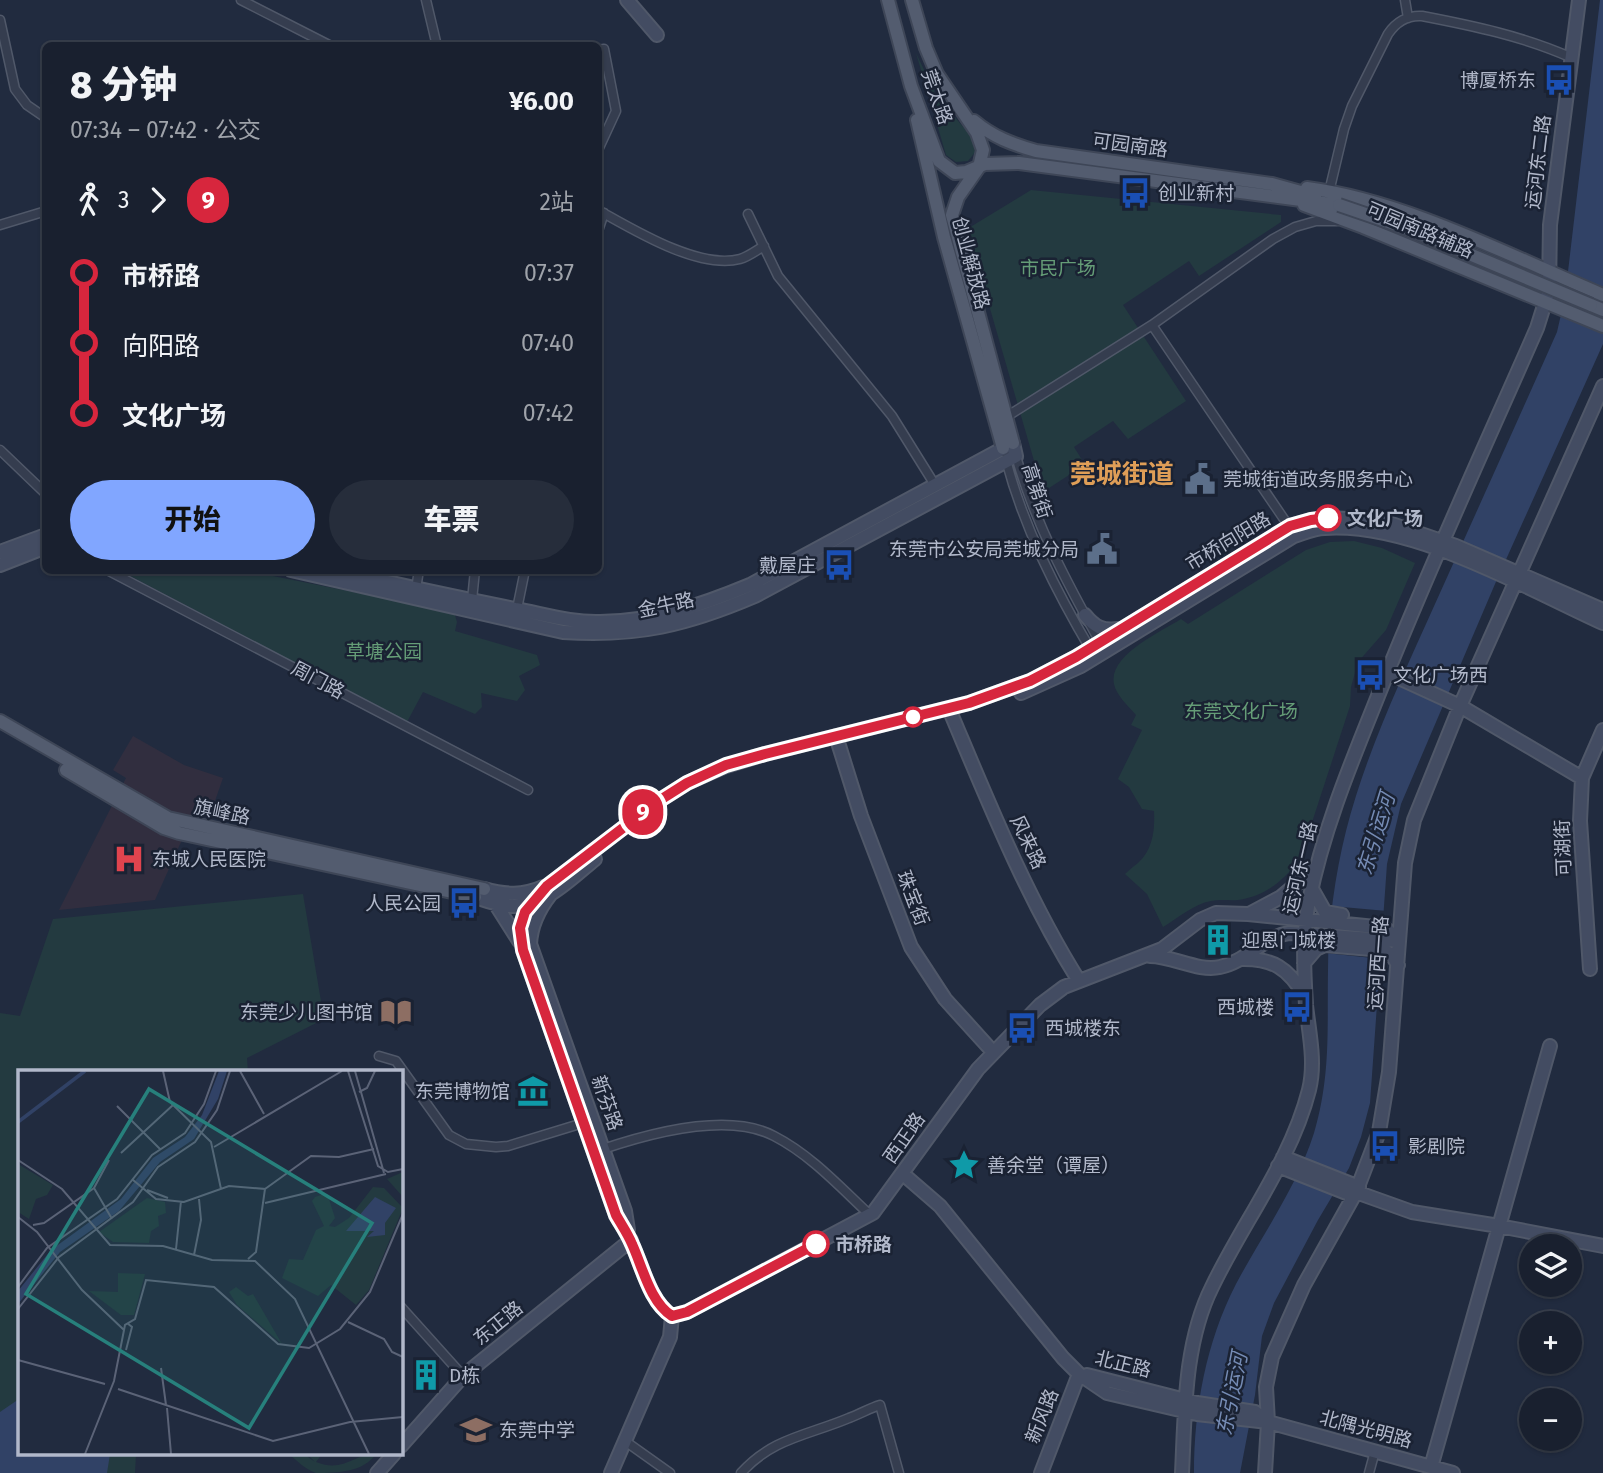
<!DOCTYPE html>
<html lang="zh">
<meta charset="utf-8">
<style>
:root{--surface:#19202f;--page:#262d3b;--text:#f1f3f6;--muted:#9fa3aa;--line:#373e4b;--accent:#81a6ff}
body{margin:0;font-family:"Fira Sans","Noto Sans SC",sans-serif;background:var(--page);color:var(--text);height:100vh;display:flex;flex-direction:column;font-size:26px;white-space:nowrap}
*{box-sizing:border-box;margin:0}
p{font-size:23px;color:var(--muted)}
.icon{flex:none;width:38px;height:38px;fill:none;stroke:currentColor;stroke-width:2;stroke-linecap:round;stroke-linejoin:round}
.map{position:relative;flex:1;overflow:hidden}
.sheet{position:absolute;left:42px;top:42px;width:560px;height:532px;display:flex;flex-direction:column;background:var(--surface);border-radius:10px;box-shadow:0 2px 5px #0004,0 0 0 2px var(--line)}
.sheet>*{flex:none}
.badge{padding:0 14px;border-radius:23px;font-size:24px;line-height:46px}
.tools{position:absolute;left:1519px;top:1234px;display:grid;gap:14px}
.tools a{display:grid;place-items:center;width:63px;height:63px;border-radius:50%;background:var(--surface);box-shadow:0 2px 5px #0004,0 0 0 2px var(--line);font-size:35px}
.map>.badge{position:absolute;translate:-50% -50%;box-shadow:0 0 0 4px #fff}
.legs{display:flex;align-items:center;gap:10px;height:77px;padding:0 28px;font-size:23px}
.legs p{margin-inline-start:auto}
.head{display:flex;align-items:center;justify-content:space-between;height:119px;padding:0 28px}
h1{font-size:38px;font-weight:800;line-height:52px}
.action{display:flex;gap:14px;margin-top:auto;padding:14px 28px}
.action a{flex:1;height:80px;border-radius:42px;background:var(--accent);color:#111;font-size:28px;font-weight:800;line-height:80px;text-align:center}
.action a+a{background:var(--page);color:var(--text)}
ul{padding:0 28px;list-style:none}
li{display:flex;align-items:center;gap:24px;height:70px;font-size:26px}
li i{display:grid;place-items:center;width:10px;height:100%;margin:0 9px;background:currentColor}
li i::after{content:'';width:18px;height:18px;margin:-9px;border:5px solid;border-radius:50%;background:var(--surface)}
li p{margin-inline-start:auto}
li:first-child i{background:linear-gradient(#0000 50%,currentColor 0)}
li:last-child i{background:linear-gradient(currentColor 50%,#0000 0)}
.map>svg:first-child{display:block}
.medical{fill:#312e3f}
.green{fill:#233a40}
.water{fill:#314266}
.pier{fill:#212b3f}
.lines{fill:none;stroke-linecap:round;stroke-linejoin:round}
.street-casing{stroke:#505869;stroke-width:11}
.secondary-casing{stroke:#505869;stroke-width:16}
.primary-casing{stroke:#3e4657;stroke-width:16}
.street{stroke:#353d4f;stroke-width:8}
.secondary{stroke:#434c62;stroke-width:12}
.primary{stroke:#535c6f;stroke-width:12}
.primary-bridge-casing{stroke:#3e4657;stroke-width:16;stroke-linecap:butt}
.primary-bridge{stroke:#535c6f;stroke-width:12}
.line-1-casing{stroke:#fff;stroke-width:16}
.line-1{stroke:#d7263d;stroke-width:10}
.stop-1-dot{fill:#fff;stroke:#d7263d;stroke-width:3.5}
.labels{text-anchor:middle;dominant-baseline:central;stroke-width:5;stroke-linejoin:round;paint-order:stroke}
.poi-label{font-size:19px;fill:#b1b8ca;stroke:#1a2233;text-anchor:start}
.street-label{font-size:19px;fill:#b1b8ca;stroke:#1a2233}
.park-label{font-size:19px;fill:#659d77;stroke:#1a2233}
.stop-label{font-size:19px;font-weight:bold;fill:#b1b8ca;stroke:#1a2233;text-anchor:start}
.water-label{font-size:21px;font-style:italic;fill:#758bb4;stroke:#1a2233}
.district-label{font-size:26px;font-weight:bold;fill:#df9e57;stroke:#1a2233}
.inset-river{fill:none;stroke:#314266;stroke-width:3.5}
.inset-road{fill:none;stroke:#5b6377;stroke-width:2}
.view{fill:#27807c;fill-opacity:0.15;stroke:#27807c;stroke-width:3.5}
.inset-edge{fill:none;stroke:#b1b8ca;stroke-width:3.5}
</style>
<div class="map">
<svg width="1603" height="1473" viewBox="0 0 1603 1473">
<rect width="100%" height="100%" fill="#212b3f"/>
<path class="medical" d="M 133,736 L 184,765 L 223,778 L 209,818 L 194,813 L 155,900 L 59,910 L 126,778 L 113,770 Z"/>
<path class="green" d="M 916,53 L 937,97 L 974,139 L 976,151 L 968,161 L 956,162 L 946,155 Z
M 1031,190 L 1281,215 L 1281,222 L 1199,276 L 1189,261 L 1123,305 L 1186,401 L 1128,439 L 1113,421 L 1074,447 L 1084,463 L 1083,466 L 1049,488 L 1041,485 L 967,229 Z
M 1354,541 L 1382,548 L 1415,563 L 1386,630 L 1358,662 L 1351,687 L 1350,706 L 1300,859 C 1283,881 1266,896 1238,900 C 1229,901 1220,899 1211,901 C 1194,904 1178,918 1163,927 L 1147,894 L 1125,874 C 1129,870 1133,867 1138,863 C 1153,850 1155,829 1154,811 L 1142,809 L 1129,787 L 1118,779 L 1142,730 L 1131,725 L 1136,715 C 1129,707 1116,695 1114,684 C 1108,655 1161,632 1181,619 L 1188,624 L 1306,550 L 1330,542 Z
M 121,571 L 248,571 L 454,612 L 457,622 L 455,631 L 537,655 L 540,665 L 519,676 L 525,690 L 517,701 L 481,693 L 482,707 L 475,714 L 423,692 L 407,722 Z
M 303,894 L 324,1019 L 247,1058 L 248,1072 L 19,1072 L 19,1454 L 136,1454 L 135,1473 L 0,1473 L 0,1013 L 20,1016 L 53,919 Z
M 289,1454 L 304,1454 L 315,1462 L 307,1454 L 322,1454 L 316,1462 C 344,1473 353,1454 376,1454 C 363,1472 339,1473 316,1473 C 306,1470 296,1460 289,1454 Z"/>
<path class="water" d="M 1600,0 L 1603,0 L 1603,344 L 1495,584 L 1401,804 L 1387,864 L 1370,1103 L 1361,1137 L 1349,1168 L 1318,1220 L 1274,1303 L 1262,1336 L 1255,1395 L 1240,1473 L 1194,1473 C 1194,1409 1206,1342 1236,1284 C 1262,1235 1297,1187 1314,1133 C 1331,1075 1327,1029 1328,970 C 1328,925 1335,875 1346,831 C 1366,752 1402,678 1435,604 C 1476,513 1517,422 1557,332 L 1565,297 Z
M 19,1399 L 19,1454 L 110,1454 L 107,1473 L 0,1473 L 0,1412 Z"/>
<path class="pier" d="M 1331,906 L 1387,911 L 1382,959 L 1325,953 Z"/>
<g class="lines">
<defs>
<path id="street" d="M 241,0 L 331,46
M 426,0 L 437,46
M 1405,0 L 1408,18
M 0,20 L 15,89 L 27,105 L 46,118
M 598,50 L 604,49 L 616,111 L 598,150
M 1329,192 L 1344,129 L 1352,106 L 1388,34 C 1396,22 1408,15 1422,16 C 1474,26 1522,36 1570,57
M 598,210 C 634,230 699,270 740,259 C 748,257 757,250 764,246
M 748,214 L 778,276 L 892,416 L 935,485
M 0,225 L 46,211
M 598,231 L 604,213
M 1152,325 L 1290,528
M 1006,417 L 1152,325 L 1273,239 L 1295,227 L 1316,221 L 1337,221
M 0,450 L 46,494
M 1016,456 C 1035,523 1067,583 1101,644
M 1006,460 C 1024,528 1056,591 1092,652
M 107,570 L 528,790
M 416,589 L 419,570
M 472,600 L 475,570
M 517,609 L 525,570
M 379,1056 L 396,1061 L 449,1135 L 466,1144 L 496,1147 L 508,1146 L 583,1123
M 600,1150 C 647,1134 727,1111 774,1136 C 811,1155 840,1187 870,1215
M 401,1307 L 463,1376
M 625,1441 L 670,1473
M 741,1473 C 772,1438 809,1435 849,1418 C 860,1414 870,1408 880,1405 L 899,1473
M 1369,1473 L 1375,1451"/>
<path id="secondary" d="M 627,0 L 657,35
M 0,552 L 46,535
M 0,565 L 46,547
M 291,570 L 563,632 C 637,637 687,625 755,596 L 1016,456 L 1013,443 L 750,585 C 702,605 652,622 600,622 C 572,623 543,614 515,609 C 456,597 396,585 337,570
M 1085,615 C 1095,627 1102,631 1118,629
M 1388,673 L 1460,706 L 1582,778
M 1021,693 L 1081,666 L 1294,536 C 1304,533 1314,528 1325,528 C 1412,522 1524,587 1603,623
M 952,716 C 990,806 1027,898 1079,981
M 836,736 L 861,816 L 911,947 L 945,999 L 993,1052
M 484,889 C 505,895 523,896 543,887
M 1312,889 L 1325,912 L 1342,915
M 550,895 C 539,909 531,925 530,944 L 625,1211 L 628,1230
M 475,897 C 487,901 500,906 513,906 C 544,907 573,877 595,859
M 493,900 L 519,941
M 1249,914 L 1281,897 L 1317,867
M 1150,956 C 1173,956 1198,972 1220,967 C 1246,962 1263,937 1289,933 L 1399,941
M 1240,959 C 1273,958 1288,968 1305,996
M 1304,963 L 1316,949 L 1325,945 L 1383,950 L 1392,955 L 1398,965
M 1590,969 L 1580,821 L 1582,778 L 1603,730
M 1283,1157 L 1359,1187
M 1278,1166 L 1354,1196
M 903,1174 L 940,1206 L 1063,1358 L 1079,1374 L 1107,1393 L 1197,1414 L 1268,1422 L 1453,1473
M 1356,1192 L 1412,1212 L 1499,1226 L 1603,1246
M 672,1316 C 650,1302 643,1268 632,1244 C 628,1234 621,1224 616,1215 L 523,950 L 520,928 L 525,912 L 547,886 L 657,802 L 687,783 L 726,766 L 765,754 L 969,703 L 1030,681 L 1076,657 L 1290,526 L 1311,520 L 1329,518 L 1383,521 L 1456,546 L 1603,610
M 672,1316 L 687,1312 L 873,1213 L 978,1069 L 1040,1005 L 1064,987 L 1162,949 L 1200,920 L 1216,913 L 1248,914 L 1385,928 L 1399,941
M 1087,1375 L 1197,1403 L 1255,1412 L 1268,1422
M 401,1446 L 463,1376 L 631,1240
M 1431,1467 L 1550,1046
M 377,1473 L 394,1454
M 611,1473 L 670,1337 L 672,1316
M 1041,1473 L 1079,1374
M 1182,1473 C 1185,1412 1184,1343 1212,1287 C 1243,1222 1291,1161 1309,1090 C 1316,1062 1309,1033 1306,1005 C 1304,971 1302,935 1309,901 C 1324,824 1357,749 1386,676 C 1433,559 1486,444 1537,328 L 1549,290 L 1550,225 L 1579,0
M 1265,1473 L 1268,1422 L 1266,1387 L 1272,1357 L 1304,1285 L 1356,1192 L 1379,1132 L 1389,1072 L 1405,863 L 1414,820 L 1460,706 L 1603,386"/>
<path id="primary" d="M 888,0 L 911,86 L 939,161 L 955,173 L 966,172 L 985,164 L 1019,163 L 1339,205
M 912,0 L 926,48 L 937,74 L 977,133 L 983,150 L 979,167 L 958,197 L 952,215 L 1013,443
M 917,120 L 944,237 L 1003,448
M 974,121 C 993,137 1012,144 1036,151 L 1272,184 L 1315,196
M 1307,188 C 1403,200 1513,257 1603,295
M 1304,205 L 1363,227 L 1603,326
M 1591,305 L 1603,310
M 0,721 L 168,818 L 484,889
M 66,770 L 164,828 L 179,833 L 475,897"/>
</defs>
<use href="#street" class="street-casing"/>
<use href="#secondary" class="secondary-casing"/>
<use href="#primary" class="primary-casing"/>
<use href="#street" class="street"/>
<use href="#secondary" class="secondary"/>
<use href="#primary" class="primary"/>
<defs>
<path id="primary-bridge" d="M 1339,205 L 1412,230 L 1591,305"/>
</defs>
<use href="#primary-bridge" class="primary-bridge-casing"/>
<use href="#primary-bridge" class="primary-bridge"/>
</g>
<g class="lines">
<defs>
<path id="line-1" d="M 816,1244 L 687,1312 L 672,1316 C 650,1302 643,1268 632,1244 C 628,1234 621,1224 616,1215 L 523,950 L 520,928 L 525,912 L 547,886 L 657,802 L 687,783 L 726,765 L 765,754 L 969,703 L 1030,681 L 1076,657 L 1290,526 L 1311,520 L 1328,518"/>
</defs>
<use href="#line-1" class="line-1-casing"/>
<use href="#line-1" class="line-1"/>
</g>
<defs>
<symbol id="bus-bare" viewBox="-9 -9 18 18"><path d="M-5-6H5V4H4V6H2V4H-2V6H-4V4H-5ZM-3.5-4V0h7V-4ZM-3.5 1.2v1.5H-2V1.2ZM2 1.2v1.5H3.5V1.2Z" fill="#1a4fb4" stroke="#1a2233" stroke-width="2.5" paint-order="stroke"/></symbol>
<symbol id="civic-bare" viewBox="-9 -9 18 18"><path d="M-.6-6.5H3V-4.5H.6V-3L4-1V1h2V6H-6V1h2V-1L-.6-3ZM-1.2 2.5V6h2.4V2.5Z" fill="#5c6f8a" stroke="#1a2233" stroke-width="2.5" paint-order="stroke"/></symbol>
<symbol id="hospital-bare" viewBox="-9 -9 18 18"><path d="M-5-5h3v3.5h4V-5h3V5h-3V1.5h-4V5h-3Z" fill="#e0444e" stroke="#1a2233" stroke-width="2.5" paint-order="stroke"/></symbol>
<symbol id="building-bare" viewBox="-9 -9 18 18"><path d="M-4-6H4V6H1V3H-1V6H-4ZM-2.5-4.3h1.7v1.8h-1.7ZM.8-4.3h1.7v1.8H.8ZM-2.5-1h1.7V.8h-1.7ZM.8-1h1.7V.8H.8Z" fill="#0f9aa8" stroke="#1a2233" stroke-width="2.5" paint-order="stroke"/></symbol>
<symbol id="library-bare" viewBox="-9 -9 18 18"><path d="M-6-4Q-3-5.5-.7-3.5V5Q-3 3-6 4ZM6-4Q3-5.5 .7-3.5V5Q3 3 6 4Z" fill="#8d6e63" stroke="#1a2233" stroke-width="2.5" paint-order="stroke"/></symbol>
<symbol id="museum-bare" viewBox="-9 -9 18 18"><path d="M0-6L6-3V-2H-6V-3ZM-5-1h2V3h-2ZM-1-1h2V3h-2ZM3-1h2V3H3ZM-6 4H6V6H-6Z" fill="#0f9aa8" stroke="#1a2233" stroke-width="2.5" paint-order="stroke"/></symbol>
<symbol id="sight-bare" viewBox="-9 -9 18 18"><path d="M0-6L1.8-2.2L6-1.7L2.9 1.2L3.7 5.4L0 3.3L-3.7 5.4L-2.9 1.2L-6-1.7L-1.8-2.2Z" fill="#0f9aa8" stroke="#1a2233" stroke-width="2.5" paint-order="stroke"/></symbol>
<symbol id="school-bare" viewBox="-9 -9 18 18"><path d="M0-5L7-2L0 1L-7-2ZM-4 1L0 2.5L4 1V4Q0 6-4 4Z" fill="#8d6e63" stroke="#1a2233" stroke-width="2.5" paint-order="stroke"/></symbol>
</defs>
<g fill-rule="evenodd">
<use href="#bus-bare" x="1537" y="58" width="44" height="44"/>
<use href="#bus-bare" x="1113" y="171" width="44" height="44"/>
<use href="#civic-bare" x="1178" y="457" width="44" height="44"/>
<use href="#civic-bare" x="1080" y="527" width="44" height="44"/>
<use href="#bus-bare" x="817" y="543" width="44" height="44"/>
<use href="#bus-bare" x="1348" y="653" width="44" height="44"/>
<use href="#hospital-bare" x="107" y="837" width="44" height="44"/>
<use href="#bus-bare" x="442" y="881" width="44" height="44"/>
<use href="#building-bare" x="1196" y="918" width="44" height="44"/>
<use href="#bus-bare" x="1275" y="985" width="44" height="44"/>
<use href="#library-bare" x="374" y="990" width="44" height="44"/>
<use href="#bus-bare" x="1000" y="1006" width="44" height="44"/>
<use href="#museum-bare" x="511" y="1069" width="44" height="44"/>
<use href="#bus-bare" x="1363" y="1124" width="44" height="44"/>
<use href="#sight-bare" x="942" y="1143" width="44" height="44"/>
<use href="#building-bare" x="404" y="1353" width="44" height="44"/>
<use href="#school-bare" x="454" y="1408" width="44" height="44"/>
</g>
<g class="stop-1-dot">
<circle cx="1328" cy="518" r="12"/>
<circle cx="913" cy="717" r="9"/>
<circle cx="816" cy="1244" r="12"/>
</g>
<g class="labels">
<g class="poi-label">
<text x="1536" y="80" text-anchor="end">博厦桥东</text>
<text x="1158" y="193">创业新村</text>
<text x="1223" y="479">莞城街道政务服务中心</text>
<text x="1079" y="549" text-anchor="end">东莞市公安局莞城分局</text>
<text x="816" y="565" text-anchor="end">戴屋庄</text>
<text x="1393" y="675">文化广场西</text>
<text x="152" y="859">东城人民医院</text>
<text x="441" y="903" text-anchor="end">人民公园</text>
<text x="1241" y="940">迎恩门城楼</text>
<text x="1274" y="1007" text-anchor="end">西城楼</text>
<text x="373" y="1012" text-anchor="end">东莞少儿图书馆</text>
<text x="1045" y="1028">西城楼东</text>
<text x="510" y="1091" text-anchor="end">东莞博物馆</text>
<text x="1408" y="1146">影剧院</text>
<text x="987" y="1165">善余堂（谭屋）</text>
<text x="449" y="1375">D栋</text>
<text x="499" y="1430">东莞中学</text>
</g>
<g class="street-label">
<text transform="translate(937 97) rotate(71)">莞太路</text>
<text transform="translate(1130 145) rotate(8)">可园南路</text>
<text transform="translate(1538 162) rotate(-83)">运河东二路</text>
<text transform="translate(1420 230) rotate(23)">可园南路辅路</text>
<text transform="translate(971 263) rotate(75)">创业解放路</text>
<text transform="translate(1037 491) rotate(72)">高第街</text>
<text transform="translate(1228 541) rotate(-31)">市桥向阳路</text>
<text transform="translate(666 605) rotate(-12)">金牛路</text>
<text transform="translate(318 680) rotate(28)">周门路</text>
<text transform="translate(222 812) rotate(12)">旗峰路</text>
<text transform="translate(1028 842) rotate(64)">风来路</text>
<text transform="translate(1563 848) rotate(-92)">可湖街</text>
<text transform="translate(1300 868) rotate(-77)">运河东一路</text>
<text transform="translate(913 898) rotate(69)">珠宝街</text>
<text transform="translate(1378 963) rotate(-86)">运河西一路</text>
<text transform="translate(607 1103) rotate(71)">新芬路</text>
<text transform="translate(904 1138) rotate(-55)">西正路</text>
<text transform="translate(498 1323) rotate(-39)">东正路</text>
<text transform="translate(1123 1364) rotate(14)">北正路</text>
<text transform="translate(1042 1416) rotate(-68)">新风路</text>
<text transform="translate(1366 1429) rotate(15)">北隅光明路</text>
</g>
<g class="park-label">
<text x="1058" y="268">市民广场</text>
<text x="384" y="651">草塘公园</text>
<text x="1241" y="711">东莞文化广场</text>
</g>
<g class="stop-label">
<text x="1347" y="518">文化广场</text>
<text x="835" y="1244">市桥路</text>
</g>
<g class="water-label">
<text transform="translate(1376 834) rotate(-73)">东引运河</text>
<text transform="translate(1232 1394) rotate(-79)">东引运河</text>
</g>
<g class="district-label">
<text x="1122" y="474">莞城街道</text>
</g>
</g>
<g transform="translate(18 1070)">
<rect width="385" height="385" fill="#212b3f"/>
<path d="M 0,94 L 35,115 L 29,125 L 18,129 L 11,149 L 0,142 ZM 385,102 L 385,127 L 369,109 ZM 355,117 L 366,118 L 385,138 L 351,220 L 338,235 L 313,215 L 300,226 L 264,208 L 271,189 L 285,190 L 298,160 L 306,156 L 294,131 L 297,127 L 306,124 L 311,129 L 317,148 L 311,156 L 317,157 L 331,148 ZM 129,128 L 147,132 L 148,143 L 140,146 L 141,156 L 133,161 L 131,173 L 95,172 L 81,162 ZM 100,203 L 127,204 L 116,245 L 103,245 L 71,221 L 100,222 ZM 218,217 L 230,226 L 235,224 L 264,274 L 219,235 L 211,222 Z" fill="#233a40"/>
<path d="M 201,1 L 209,1 L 200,29 L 176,69 L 142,92 L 101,141 L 42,182 L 0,234 L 0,221 L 33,180 L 103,129 L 135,88 L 167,67 L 184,45 ZM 357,127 L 378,138 L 367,153 L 367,165 L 349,167 L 356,161 L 328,161 Z" fill="#314266"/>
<path class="inset-river" d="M 0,52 L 67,1"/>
<path class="inset-road" d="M 145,1 L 152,32 L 193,72 L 203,119M 222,1 L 246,44M 330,1 L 360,96 L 370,102 L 385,99M 337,1 L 366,103M 341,22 L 349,18 L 357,1M 99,36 L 142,79M 196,77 L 324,1M 103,83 L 155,35M 0,90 L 44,119 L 92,175 L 145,176 L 194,190 L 237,191 L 277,229 L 351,384M 115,110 L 138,129 L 166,132 L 211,116 L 247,119 L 238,182 L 230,189M 76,118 L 94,149M 247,119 L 293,86 L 321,87 L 356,79M 129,120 L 150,128M 247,133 L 368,104M 0,147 L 19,162 L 64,220 L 106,260M 15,155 L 26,153 L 76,118 L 91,90M 158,179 L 163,131M 176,185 L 183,150 L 181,129M 0,217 L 29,178 L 99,129 L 134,85 L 167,63 L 186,34 L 198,1M 0,239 L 41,187 L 115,132 L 140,97 L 177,72 L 199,40 L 212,1M 330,252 L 366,269 L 374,282 L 385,287M 108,280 L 114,257 L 109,253M 0,290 L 87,314M 143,298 L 148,335M 100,319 L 255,371 L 332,352 L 385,347M 149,338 L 153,384M 67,384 L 96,311 L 107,255 L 117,249 L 128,210 L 196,217 L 260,274 L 291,278 L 322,259 L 352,222 L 385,144"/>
<path class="view" d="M 131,19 L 354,153 L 231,358 L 8,224 Z"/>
<rect width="385" height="385" class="inset-edge"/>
</g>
</svg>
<div class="tools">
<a><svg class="icon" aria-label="layers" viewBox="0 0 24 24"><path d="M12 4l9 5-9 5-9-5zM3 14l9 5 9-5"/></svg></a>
<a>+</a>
<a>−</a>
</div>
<b class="badge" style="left:643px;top:812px;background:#d7263d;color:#fff">9</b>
<section class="sheet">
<div class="head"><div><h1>8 分钟</h1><p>07:34 – 07:42 · 公交</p></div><b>¥6.00</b></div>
<div class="legs"><svg class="icon" aria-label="walk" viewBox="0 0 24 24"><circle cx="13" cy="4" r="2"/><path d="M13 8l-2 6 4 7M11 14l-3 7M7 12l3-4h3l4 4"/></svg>3<svg class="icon" aria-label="forward" viewBox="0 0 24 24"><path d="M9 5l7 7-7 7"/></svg><b class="badge" style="background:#d7263d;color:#fff">9</b><p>2站</p></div>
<ul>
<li><i style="color:#d7263d"></i><b>市桥路</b><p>07:37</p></li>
<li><i style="color:#d7263d"></i><span>向阳路</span><p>07:40</p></li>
<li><i style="color:#d7263d"></i><b>文化广场</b><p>07:42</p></li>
</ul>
<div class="action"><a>开始</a><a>车票</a></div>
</section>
</div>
